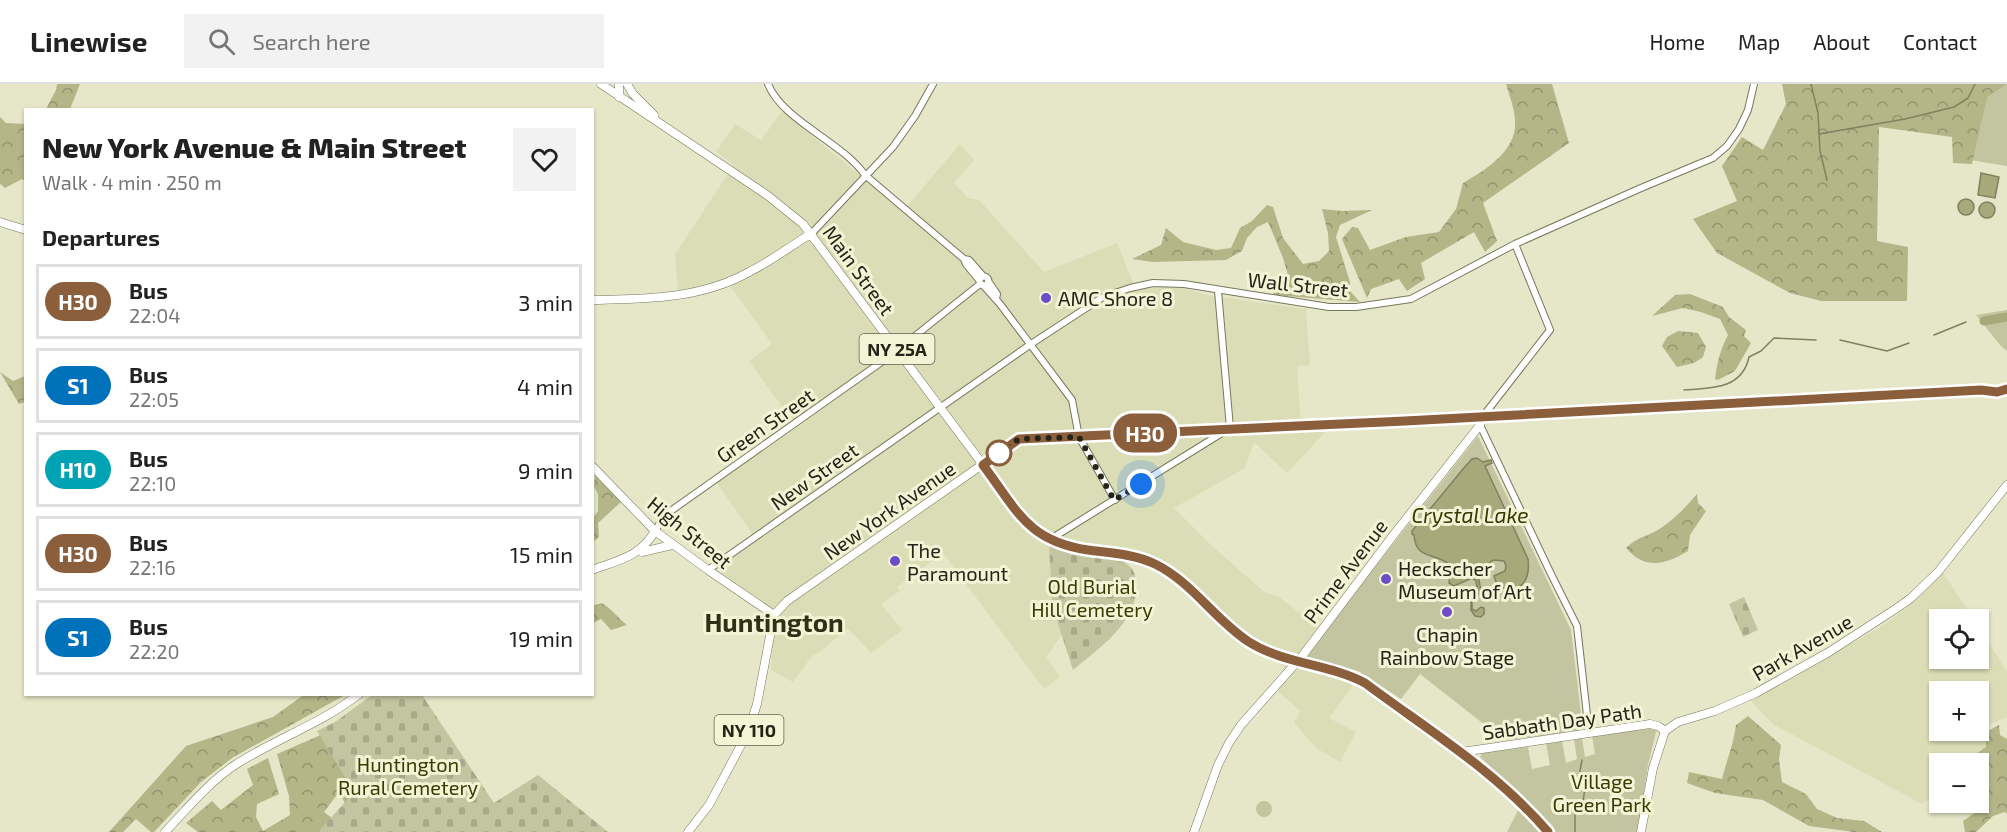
<!DOCTYPE html>
<meta charset="utf-8">
<style>
:root{--surface:#fff;--page:#f2f2f2;--text:#222;--muted:#767676;--line:#e0e0e0}
body{margin:0;font-family:"Exo 2",sans-serif;background:var(--page);color:var(--text);height:100vh;display:flex;flex-direction:column;font-size:22px;white-space:nowrap}
*{box-sizing:border-box;margin:0}
p{font-size:20px;color:var(--muted)}
.icon{flex:none;width:33px;height:33px;fill:none;stroke:currentColor;stroke-width:2;stroke-linecap:round;stroke-linejoin:round}
.map{position:relative;flex:1;overflow:hidden}
.sheet{position:absolute;left:24px;top:24px;width:570px;height:588px;display:flex;flex-direction:column;background:var(--surface);border-radius:0px;box-shadow:0 2px 4px #0004}
.sheet>*{flex:none}
.badge{padding:0 12px;border-radius:20px;font-size:21px;line-height:39px}
.controls{position:absolute;left:1929px;top:525px;display:grid;gap:12px}
.controls a{display:grid;place-items:center;width:60px;height:60px;border-radius:0px;background:var(--surface);box-shadow:0 2px 4px #0004;font-size:30px}
.you{position:absolute;width:30px;height:30px;margin:-15px;border:4px solid #fff;border-radius:50%;background:#1a73e8;box-shadow:0 0 0 9px #1a73e833}
.map>.badge{position:absolute;translate:-50% -50%;box-shadow:0 0 0 3px #fff}
h2{padding:0 18px;font-size:22px;line-height:54px}
.round{display:grid;place-items:center;flex:none;width:63px;height:63px;border-radius:0px;background:var(--page)}
.head{display:flex;align-items:center;justify-content:space-between;height:102px;padding:0 18px}
h1{font-size:28px;font-weight:800;line-height:45px}
ul{padding:0;list-style:none}
li{display:flex;align-items:center;gap:18px;height:75px;margin:0 12px 9px;padding:0 6px;border:3px solid var(--line);border-radius:0px}
li div{flex:1}
li b{display:block;font-size:22px}
li em{font-style:normal}
li .badge{min-width:66px;font-weight:700;text-align:center}
header{display:flex;align-items:center;gap:36px;box-sizing:border-box;height:84px;padding:0 30px;background:var(--surface);border-bottom:2px solid var(--line)}
header strong{font-size:28px}
nav{display:flex;gap:33px;margin-inline-start:auto;font-size:21px}
.search{width:420px;height:54px;background:var(--page);display:flex;align-items:center;gap:15px;box-sizing:border-box;padding:0 21px;border-radius:0px;color:var(--muted);font-size:22px}
.map>svg:first-child{display:block}
.built{fill:#dbddb7;fill-rule:evenodd}
.green{fill:#c3c5a1}
.forest{fill:url(#forest-crowns)}
.cemetery{fill:url(#cemetery-stones)}
.water{fill:#a7a97b;stroke:#80815e;stroke-width:1.5}
.lines{fill:none;stroke-linecap:round;stroke-linejoin:round}
.stream{stroke:#80815e;stroke-width:1.5}
.river{stroke:#a7a97b;stroke-width:9}
.minor-casing{stroke:#76785c;stroke-width:8}
.major-casing{stroke:#76785c;stroke-width:9}
.minor{stroke:#fff;stroke-width:6}
.major{stroke:#fff;stroke-width:8}
.line-casing{stroke:#fff;stroke-width:14}
.line{stroke:#8b5e3c;stroke-width:9}
.walk{stroke:#242419;stroke-width:6;stroke-dasharray:0 10.8}
.poi-dot{fill:#6c4dc7;stroke:#f2f4d5;stroke-width:2}
.stop-dot{fill:#fff;stroke:#8b5e3c;stroke-width:3}
.labels{text-anchor:middle;dominant-baseline:central;stroke-width:6;stroke-linejoin:round;paint-order:stroke}
.shield{fill:#f2f4d5;stroke:#626251;stroke-width:1.5}
.shield-label{font-size:18px;font-weight:bold;fill:#242419}
.street-label{font-size:20px;fill:#242419;stroke:#f2f4d5}
.poi-label{font-size:20px;fill:#242419;stroke:#f2f4d5;text-anchor:start}
.park-label{font-size:20px;fill:#3a3b00;stroke:#f2f4d5}
.water-label{font-size:21px;font-style:italic;fill:#383800;stroke:#f2f4d5}
.district-label{font-size:26px;font-weight:bold;fill:#2f3017;stroke:#f2f4d5}
</style>
<header>
<strong>Linewise</strong>
<div class="search"><svg class="icon" aria-label="search" viewBox="0 0 24 24"><circle cx="10" cy="10" r="6"/><path d="M15 15l6 6"/></svg>Search here</div>
<nav><a>Home</a><a>Map</a><a>About</a><a>Contact</a></nav>
</header>
<div class="map">
<svg width="2007" height="748" viewBox="0 0 2007 748">
<defs>
<pattern id="forest-crowns" width="20" height="18" patternUnits="userSpaceOnUse" patternTransform="scale(1.5)"><rect width="20" height="18" fill="#b4b688"/><path d="M2 6a3 3 0 1 1 6 0M12 15a3 3 0 1 1 6 0" fill="none" stroke="#92946e"/></pattern>
<pattern id="cemetery-stones" width="16" height="16" patternUnits="userSpaceOnUse" patternTransform="scale(1.5)"><rect width="16" height="16" fill="#c3c5a1"/><path d="M2 7V4a2 2 0 0 1 4 0v3zM10 15v-3a2 2 0 0 1 4 0v3z" fill="#a7a98a"/></pattern>
</defs>
<rect width="100%" height="100%" fill="#e5e7c8"/>
<path class="built" d="M 782,27 L 903,127 L 960,60 L 974,76 L 954,99 L 968,114 L 979,116 L 1044,188 L 1117,159 L 1136,206 L 1163,203 L 1183,204 L 1211,212 L 1306,225 L 1310,281 L 1297,282 L 1301,346 L 1328,345 L 1287,389 L 1254,358 L 1245,384 L 1174,424 L 1212,462 L 1263,507 L 1279,513 L 1318,543 L 1299,569 L 1353,601 L 1329,634 L 1356,648 L 1340,678 L 1316,664 L 1294,639 L 1300,627 L 1278,607 L 1284,583 L 1183,499 L 1144,475 L 1049,456 L 1052,521 L 1062,550 L 1046,573 L 1060,593 L 1044,605 L 943,469 L 897,503 L 900,507 L 881,520 L 902,546 L 871,569 L 848,544 L 821,567 L 812,572 L 793,598 L 771,586 L 774,531 L 717,485 L 757,456 L 717,399 L 796,342 L 749,277 L 772,260 L 726,196 L 704,203 L 678,207 L 675,170 L 734,81 L 716,68 L 735,40 L 761,56 Z
M 1943,489 L 1974,535 L 1940,536 L 1940,574 L 1978,574 L 1979,542 L 2007,588 L 2007,633 L 1989,641 L 1990,660 L 1978,680 L 1940,680 L 1939,709 L 1922,720 L 1773,640 L 1750,616 L 1877,545 L 1903,527 ZM 1940,608 L 1978,608 L 1978,646 L 1940,646 Z"/>
<path class="green" d="M 2007,0 L 2007,82 L 1970,76 L 1963,1 Z
M 2007,226 L 2007,267 L 2000,261 L 1976,231 Z
M 1478,352 L 1571,546 L 1583,647 L 1504,656 L 1420,590 L 1401,615 L 1358,587 L 1305,572 Z
M 1657,644 L 1648,681 L 1638,748 L 1556,748 L 1552,741 L 1480,673 L 1482,669 L 1528,663 L 1532,685 L 1550,681 L 1546,660 L 1562,657 L 1566,679 L 1577,675 L 1574,656 L 1582,654 L 1585,673 L 1595,670 L 1592,652 Z
M1256 725a8 8 0 1 1 16 0a8 8 0 1 1-16 0Z
M 1519,724 L 1541,748 L 1507,748 Z"/>
<path class="forest" d="M 57,0 L 80,0 L 70,25 L 46,25 L 56,6 Z
M 1506,0 L 1552,0 L 1569,59 L 1483,119 L 1497,157 L 1485,168 L 1474,148 L 1421,179 L 1425,195 L 1407,207 L 1399,195 L 1371,205 L 1367,214 L 1342,155 L 1352,143 L 1358,144 L 1370,166 L 1406,153 L 1439,148 L 1456,125 L 1463,99 C 1485,86 1517,67 1515,37 C 1515,25 1509,11 1506,0 Z
M 1782,0 L 2007,0 L 1987,13 L 1972,80 L 1953,79 L 1952,53 L 1879,43 L 1877,157 L 1908,163 L 1907,217 L 1821,217 L 1790,209 L 1717,169 L 1693,135 L 1737,117 L 1722,82 L 1742,53 L 1763,66 L 1786,20 Z
M 0,33 L 6,39 L 25,40 L 25,97 L 22,95 L 5,104 L 0,100 Z
M 1267,121 L 1273,123 L 1283,154 L 1303,180 L 1319,177 L 1329,167 L 1328,149 L 1322,125 L 1342,127 L 1372,126 L 1340,141 L 1336,153 L 1350,198 L 1350,207 L 1360,218 L 1273,211 L 1274,200 L 1288,191 L 1283,174 L 1268,138 L 1257,143 L 1247,154 L 1242,167 L 1226,176 L 1153,178 L 1132,175 L 1161,161 L 1166,144 L 1183,158 L 1216,166 L 1231,164 L 1240,144 L 1252,137 Z
M 1690,210 L 1723,223 L 1729,233 L 1746,246 L 1744,252 L 1751,259 L 1735,287 L 1718,296 L 1715,295 C 1717,279 1720,266 1728,251 L 1720,235 L 1701,228 L 1683,224 L 1652,232 L 1675,211 Z
M 1678,247 L 1698,249 L 1706,263 L 1703,273 L 1694,279 L 1677,283 L 1662,262 L 1667,253 Z
M 0,288 L 13,297 L 25,292 L 25,318 L 19,320 Z
M 595,392 L 600,395 L 621,418 L 598,439 L 599,453 L 593,458 L 593,434 L 598,427 L 598,410 L 594,402 Z
M 1697,410 L 1698,419 L 1706,427 L 1690,451 L 1688,467 C 1665,481 1645,486 1626,464 C 1636,454 1642,454 1654,448 C 1672,438 1684,425 1697,410 Z
M 602,519 C 612,525 618,534 627,541 L 611,546 L 601,535 L 593,539 L 593,523 L 594,521 Z
M 305,610 L 345,611 L 232,674 L 201,698 L 154,748 L 151,748 L 136,735 L 123,748 L 109,748 L 186,662 L 273,633 Z
M 1748,632 L 1781,661 L 1779,675 L 1782,698 L 1806,710 L 1817,725 L 1837,734 L 1864,737 L 1882,748 L 1854,748 L 1809,742 L 1763,716 L 1715,709 L 1687,699 L 1689,688 L 1722,695 C 1727,675 1733,662 1736,641 Z
M 1999,641 L 2000,651 L 2007,655 L 2007,730 L 2005,728 L 1993,732 L 1976,748 L 1965,748 L 1963,737 L 1976,728 L 1978,718 L 1978,680 L 1972,679 L 1973,672 L 1986,663 L 1986,648 Z
M 323,650 L 367,725 L 347,723 L 339,708 L 324,728 L 336,737 L 330,748 L 198,748 L 186,739 L 212,717 L 221,726 L 253,701 L 247,685 L 268,674 L 279,710 L 257,720 L 256,733 L 263,747 L 290,731 L 289,712 L 277,670 Z"/>
<path class="cemetery" d="M 1049,459 C 1070,471 1096,467 1120,476 C 1129,480 1135,486 1136,496 C 1141,536 1100,563 1073,586 L 1052,521 Z
M 1744,513 L 1758,546 L 1743,553 L 1729,520 Z
M 372,611 L 422,611 L 494,719 L 538,691 L 608,748 L 318,748 L 354,708 L 317,647 L 335,638 Z"/>
<path class="water" d="M 1981,89 L 1999,93 L 1995,114 L 1978,111 Z
M1958 123a8 8 0 1 1 16 0a8 8 0 1 1-16 0Z
M1979 126a8 8 0 1 1 16 0a8 8 0 1 1-16 0Z
M 1477,374 L 1483,378 L 1491,376 L 1492,379 L 1485,382 L 1528,475 C 1530,491 1526,504 1508,507 L 1496,498 L 1494,492 L 1505,487 L 1506,482 L 1504,477 L 1494,476 L 1490,478 L 1486,488 L 1480,491 L 1479,496 L 1481,508 L 1472,518 L 1472,525 L 1476,527 L 1481,523 L 1484,524 L 1484,530 L 1481,533 L 1475,532 L 1471,526 L 1471,517 L 1478,508 L 1476,497 L 1472,494 L 1454,502 L 1449,499 L 1450,488 L 1449,480 C 1433,468 1416,476 1414,451 L 1412,450 L 1412,447 L 1463,385 L 1472,375 Z"/>
<g class="lines">
<path class="stream" d="M 1811,0 L 1818,29 L 1820,67 L 1827,96
M 1819,50 L 1905,35 L 1954,23 L 1968,14 L 1975,0
M 1934,251 L 1966,238
M 1840,256 L 1887,267 L 1909,259
M 1684,306 C 1710,304 1742,306 1749,273 L 1761,267 L 1774,254 L 1816,256
M 1575,748 L 1575,725 L 1583,717 L 1586,698 L 1579,692 L 1582,676"/>
<path class="river" d="M 1984,237 L 2007,233"/>
<defs>
<path id="minor" d="M 768,0 C 783,37 841,57 865,91 L 964,175 L 969,176 L 983,192
M 812,149 L 893,63 L 915,32 L 933,0
M 964,175 L 966,180 L 979,196
M979.5 197a4.5 4.5 0 1 1 9 0a4.5 4.5 0 1 1-9 0Z
M 988,197 L 997,210 L 996,215
M 983,201 L 1000,220 L 1072,316 L 1079,353 L 1115,416
M 1484,331 L 1550,246 L 1515,160
M 1480,341 L 1551,490
M 655,447 L 665,431 L 890,272 L 980,200
M 1049,456 L 1230,344 L 1218,207
M 708,486 L 1031,260 L 1103,213 L 1130,204 L 1153,199 L 1184,200 L 1329,223 L 1356,223 L 1411,215 L 1515,160 L 1641,104 L 1713,74 L 1727,62 L 1739,45 L 1748,26 L 1754,0
M 1551,490 L 1577,542 L 1589,649"/>
<path id="major" d="M 601,0 L 767,111 L 803,140 L 1022,433 C 1047,461 1078,465 1113,469 C 1123,470 1135,471 1145,475 C 1187,491 1212,533 1249,557 C 1283,580 1328,580 1365,599 C 1428,646 1496,688 1548,748
M 619,0 L 619,13
M 627,0 L 633,10 L 654,31
M 0,138 L 26,146
M 592,216 C 646,215 701,215 749,188 C 771,177 791,162 812,149
M 592,382 L 655,447 L 708,486 L 774,531
M 642,468 L 672,461
M 592,486 C 619,476 640,473 655,447
M 1462,668 L 1650,640 L 1658,642 L 1665,647
M 165,748 C 187,725 208,699 235,681 C 275,655 321,640 359,610
M 688,748 L 709,721 L 748,648 L 757,620 L 774,531 L 787,517 L 1019,355 L 1405,337 L 1981,306 L 1997,308 L 2007,305
M 1194,748 L 1218,681 L 1229,659 L 1241,641 L 1303,571 L 1395,449 L 1480,341 L 1484,331
M 1641,748 L 1653,684 L 1665,647 L 1678,638 L 1715,627 L 1756,609 L 1829,568 L 1897,524 L 1911,514 L 1938,488 L 2007,401"/>
</defs>
<use href="#minor" class="minor-casing"/>
<use href="#major" class="major-casing"/>
<use href="#minor" class="minor"/>
<use href="#major" class="major"/>
</g>
<g class="lines">
<defs>
<path id="line" d="M 1548,748 C 1496,687 1428,646 1365,599 C 1329,580 1284,580 1249,558 C 1215,536 1192,498 1155,480 C 1134,470 1111,469 1088,466 C 1027,457 1017,426 983,381 L 1019,355 L 1405,337 L 1981,306 L 1997,308 L 2007,305"/>
</defs>
<use href="#line" class="line-casing"/>
<use href="#line" class="line"/>
<path class="walk" d="M 999,369 L 1019,355 L 1079,353 L 1114,416 L 1141,400"/>
</g>
<g class="poi-dot">
<circle cx="1046" cy="214" r="6"/>
<circle cx="895" cy="477" r="6"/>
<circle cx="1386" cy="495" r="6"/>
<circle cx="1447" cy="528" r="6"/>
</g>
<circle class="stop-dot" cx="999" cy="369" r="12"/>
<g class="labels">
<g class="shield">
<rect x="859.5" y="250" width="75" height="30" rx="4.5"/>
<rect x="714.5" y="631" width="69" height="30" rx="4.5"/>
</g>
<g class="shield-label">
<text x="897" y="265">NY 25A</text>
<text x="749" y="646">NY 110</text>
</g>
<g class="street-label">
<text transform="translate(859 186) rotate(54)">Main Street</text>
<text transform="translate(1298 200) rotate(6)">Wall Street</text>
<text transform="translate(765 341) rotate(-35)">Green Street</text>
<text transform="translate(814 392) rotate(-35)">New Street</text>
<text transform="translate(889 426) rotate(-35)">New York Avenue</text>
<text transform="translate(690 448) rotate(39)">High Street</text>
<text transform="translate(1345 487) rotate(-53)">Prime Avenue</text>
<text transform="translate(1802 563) rotate(-30)">Park Avenue</text>
<text transform="translate(1562 637) rotate(-8)">Sabbath Day Path</text>
</g>
<g class="poi-label">
<text x="1058" y="214">AMC Shore 8</text>
<text x="907" y="466">The<tspan x="907" dy="23">Paramount</tspan></text>
<text x="1398" y="484">Heckscher<tspan x="1398" dy="23">Museum of Art</tspan></text>
<text x="1447" y="550" text-anchor="middle">Chapin<tspan x="1447" dy="23">Rainbow Stage</tspan></text>
</g>
<g class="park-label">
<text x="1092" y="502">Old Burial<tspan x="1092" dy="23">Hill Cemetery</tspan></text>
<text x="408" y="680">Huntington<tspan x="408" dy="23">Rural Cemetery</tspan></text>
<text x="1602" y="697">Village<tspan x="1602" dy="23">Green Park</tspan></text>
</g>
<g class="water-label">
<text x="1470" y="430">Crystal Lake</text>
</g>
<g class="district-label">
<text x="774" y="537">Huntington</text>
</g>
</g>
</svg>
<div class="controls">
<a><svg class="icon" aria-label="locate" viewBox="0 0 24 24"><circle cx="12" cy="12" r="6"/><path d="M12 2v4M12 18v4M2 12h4M18 12h4"/></svg></a>
<a>+</a>
<a>−</a>
</div>
<div class="you" style="left:1141px;top:400px"></div>
<b class="badge" style="left:1145px;top:349px;background:#8b5e3c;color:#fff">H30</b>
<section class="sheet">
<div class="head"><div><h1>New York Avenue &amp; Main Street</h1><p>Walk · 4 min · 250 m</p></div><a class="round"><svg class="icon" aria-label="heart" viewBox="0 0 24 24"><path d="M12 20l-8-8c-3-5 5-10 8-4 3-6 11-1 8 4z"/></svg></a></div>
<h2>Departures</h2>
<ul>
<li><span class="badge" style="background:#8b5e3c;color:#fff">H30</span><div><b>Bus</b><p>22:04</p></div><em>3 min</em></li>
<li><span class="badge" style="background:#0072bc;color:#fff">S1</span><div><b>Bus</b><p>22:05</p></div><em>4 min</em></li>
<li><span class="badge" style="background:#00a3b4;color:#fff">H10</span><div><b>Bus</b><p>22:10</p></div><em>9 min</em></li>
<li><span class="badge" style="background:#8b5e3c;color:#fff">H30</span><div><b>Bus</b><p>22:16</p></div><em>15 min</em></li>
<li><span class="badge" style="background:#0072bc;color:#fff">S1</span><div><b>Bus</b><p>22:20</p></div><em>19 min</em></li>
</ul>
</section>
</div>
